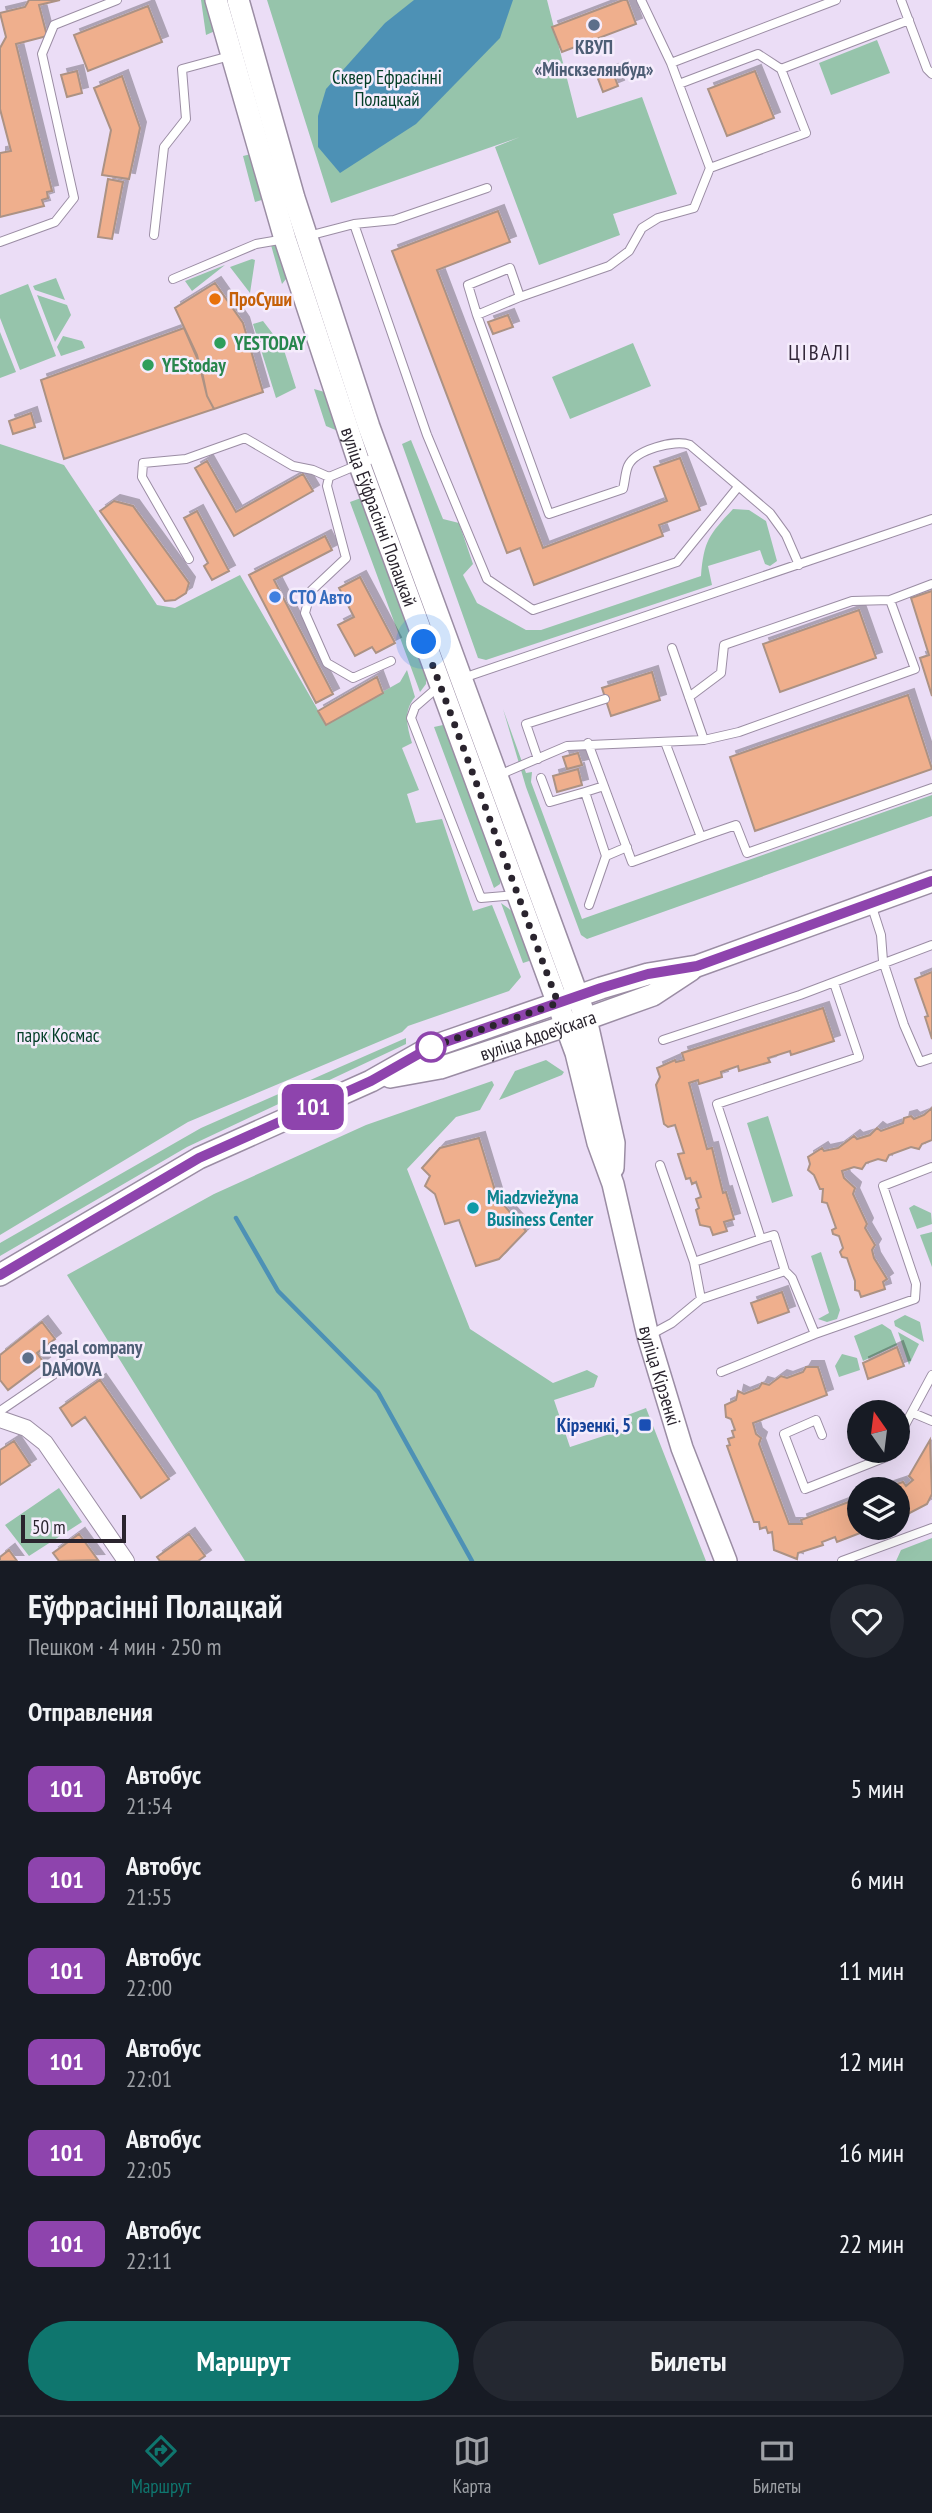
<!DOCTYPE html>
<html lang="ru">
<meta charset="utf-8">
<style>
:root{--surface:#171b24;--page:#242831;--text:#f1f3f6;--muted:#9ea1a6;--line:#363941;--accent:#0f766e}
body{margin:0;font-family:"PT Sans Narrow",sans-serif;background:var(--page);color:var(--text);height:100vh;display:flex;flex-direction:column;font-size:26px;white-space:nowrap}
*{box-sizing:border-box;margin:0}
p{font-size:23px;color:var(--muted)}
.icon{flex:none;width:38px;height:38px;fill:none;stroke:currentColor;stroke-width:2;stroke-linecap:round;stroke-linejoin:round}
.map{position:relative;height:1561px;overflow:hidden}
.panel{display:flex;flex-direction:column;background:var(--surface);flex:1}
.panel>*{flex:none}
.badge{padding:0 14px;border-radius:10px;font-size:24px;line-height:46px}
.needle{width:46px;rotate:346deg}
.fabs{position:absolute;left:847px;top:1400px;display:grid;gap:14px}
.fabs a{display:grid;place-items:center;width:63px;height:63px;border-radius:50%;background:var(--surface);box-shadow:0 7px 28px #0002;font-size:35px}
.scale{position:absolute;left:21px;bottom:18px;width:105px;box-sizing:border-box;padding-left:7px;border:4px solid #2a242e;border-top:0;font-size:19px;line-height:24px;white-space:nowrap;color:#2a242e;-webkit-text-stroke:5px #f5ecfc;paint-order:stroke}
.you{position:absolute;width:35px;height:35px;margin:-18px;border:5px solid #fff;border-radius:50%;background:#1a73e8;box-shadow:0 0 0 10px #1a73e833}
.map>.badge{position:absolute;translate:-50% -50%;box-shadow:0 0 0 4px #fff}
h2{padding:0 28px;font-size:26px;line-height:63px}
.round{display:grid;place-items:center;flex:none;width:74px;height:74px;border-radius:37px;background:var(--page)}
.head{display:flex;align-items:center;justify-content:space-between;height:119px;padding:0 28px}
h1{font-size:33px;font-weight:800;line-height:52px}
.action{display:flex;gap:14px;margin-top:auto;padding:14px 28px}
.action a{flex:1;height:80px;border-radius:42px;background:var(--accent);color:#fff;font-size:28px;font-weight:800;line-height:80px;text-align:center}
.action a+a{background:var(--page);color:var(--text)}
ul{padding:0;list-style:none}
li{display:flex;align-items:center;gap:21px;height:91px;padding:0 28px}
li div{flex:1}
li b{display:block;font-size:26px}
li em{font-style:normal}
li .badge{min-width:77px;font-weight:700;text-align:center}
.dock{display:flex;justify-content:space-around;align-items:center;height:98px;border-top:2px solid var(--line);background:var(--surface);font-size:19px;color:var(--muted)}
.dock a{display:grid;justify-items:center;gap:4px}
.dock .selected{color:var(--accent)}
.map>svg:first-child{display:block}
.green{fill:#96c4ab}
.water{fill:#4d91b5}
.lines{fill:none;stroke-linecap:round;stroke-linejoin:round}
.stream{stroke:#4d91b5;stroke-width:4.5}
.building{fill:#efaf8d;stroke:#ac9284;stroke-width:2;filter:url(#shadow)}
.lane-casing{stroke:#9b8da4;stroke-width:10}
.street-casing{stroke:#9b8da4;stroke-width:18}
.secondary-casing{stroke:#9b8da4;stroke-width:24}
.lane{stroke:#fff;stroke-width:8}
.street{stroke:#fff;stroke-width:16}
.secondary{stroke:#fff;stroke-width:21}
.line-casing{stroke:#fff;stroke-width:16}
.line{stroke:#8e44ad;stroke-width:10}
.walk{stroke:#2a242e;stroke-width:7;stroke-dasharray:0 12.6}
.service-dot{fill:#5c6f8a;stroke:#f5ecfc;stroke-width:2.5}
.food-dot{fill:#e8710a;stroke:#f5ecfc;stroke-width:2.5}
.leisure-dot{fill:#2e9e5b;stroke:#f5ecfc;stroke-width:2.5}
.shop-dot{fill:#3f7fe0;stroke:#f5ecfc;stroke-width:2.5}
.stop-dot{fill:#fff;stroke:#8e44ad;stroke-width:3.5}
.culture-dot{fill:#0f9aa8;stroke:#f5ecfc;stroke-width:2.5}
.transit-dot{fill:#1a4fb4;stroke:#f5ecfc;stroke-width:2.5}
.labels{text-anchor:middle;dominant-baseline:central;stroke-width:5;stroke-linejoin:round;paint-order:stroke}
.service-label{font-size:19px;font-weight:bold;fill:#4e5e75;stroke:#f5ecfc}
.park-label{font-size:19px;fill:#023d26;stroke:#f5ecfc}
.food-label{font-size:19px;font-weight:bold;fill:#c56008;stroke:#f5ecfc;text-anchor:start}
.leisure-label{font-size:19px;font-weight:bold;fill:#27864d;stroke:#f5ecfc;text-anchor:start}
.street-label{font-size:19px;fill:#2a242e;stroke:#f5ecfc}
.shop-label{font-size:19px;font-weight:bold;fill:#366cbe;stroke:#f5ecfc;text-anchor:start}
.culture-label{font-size:19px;font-weight:bold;fill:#0d838f;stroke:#f5ecfc;text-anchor:start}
.transit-label{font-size:19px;font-weight:bold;fill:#164399;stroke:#f5ecfc;text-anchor:end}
.neighbourhood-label{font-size:21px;letter-spacing:2px;fill:#312538;stroke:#f5ecfc}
</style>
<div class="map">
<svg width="932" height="1561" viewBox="0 0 932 1561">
<defs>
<filter id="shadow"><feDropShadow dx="6" dy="-6" stdDeviation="0" flood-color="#0004"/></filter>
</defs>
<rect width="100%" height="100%" fill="#ebddf6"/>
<path class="green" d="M 201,0 L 207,0 L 215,31 L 206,35 Z
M 267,0 L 547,0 L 577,118 L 642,97 L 677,194 L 613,214 L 620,235 L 539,265 L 495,147 L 520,137 L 331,203 Z
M 877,40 L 890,73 L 831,95 L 819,63 Z
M 251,154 L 265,199 L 255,202 L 243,156 Z
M 271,245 L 280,246 L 290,274 L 282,284 Z
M 252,259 L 255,260 L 250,293 L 230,267 Z
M 225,265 L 192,291 L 185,281 Z
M 56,278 L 65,300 L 35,290 L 33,286 Z
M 28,284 L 56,356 L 20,370 L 0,318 L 0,295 Z
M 37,295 L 67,305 L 71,315 L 55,342 Z
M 263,321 L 283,347 L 296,388 L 276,398 L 253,324 Z
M 0,332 L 16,372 L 0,378 Z
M 63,336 L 82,341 L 85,348 L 61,356 L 57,347 Z
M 633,343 L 651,386 L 570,419 L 552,377 Z
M 314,389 L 328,393 L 338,431 L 326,426 Z
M 411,440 L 443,519 L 459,523 L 473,564 L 463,575 L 477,603 L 526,630 L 541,630 L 701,576 C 704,540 709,535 733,509 L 749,510 L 766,521 L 777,561 L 770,566 L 765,564 L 760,550 L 708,566 L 712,585 L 486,660 L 478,658 L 402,444 Z
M 0,444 L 64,465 L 157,605 L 175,608 L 240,575 L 326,724 L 400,682 L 407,670 L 415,697 C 403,711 407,727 412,743 L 402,748 L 419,790 L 407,794 L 416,823 L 442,819 L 473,911 L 492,905 L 521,977 L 509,991 L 408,1026 L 402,1032 L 188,1122 L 0,1235 Z
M 361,498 L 426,678 L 426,684 L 420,692 L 350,502 Z
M 503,709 L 526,773 L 532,772 L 531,782 L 582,919 L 932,795 L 932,816 L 587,939 L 581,935 L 526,787 Z
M 443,725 L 501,878 L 500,884 L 494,888 L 434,727 Z
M 501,903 L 516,914 L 532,960 L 523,963 Z
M 406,1038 L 406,1044 L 187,1147 L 0,1256 L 0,1243 L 201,1128 Z
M 546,1060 L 564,1072 L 562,1075 L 499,1100 L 515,1071 Z
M 492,1081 L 494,1085 L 480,1110 L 456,1117 L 407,1169 L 470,1329 L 553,1383 L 587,1370 L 598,1376 L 594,1387 L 554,1400 L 570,1447 L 628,1428 L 625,1416 L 646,1408 L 706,1561 L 245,1561 L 67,1275 L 214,1194 L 366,1125 Z
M 768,1116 L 793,1196 L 772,1203 L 747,1123 Z
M 914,1205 L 931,1213 L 932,1224 L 917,1229 L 909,1208 Z
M 932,1232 L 932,1267 L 920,1235 Z
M 821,1252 L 840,1310 L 837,1319 L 827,1322 L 818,1319 L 829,1313 L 811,1256 Z
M 905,1315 L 920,1322 L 924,1342 L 895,1326 L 894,1321 Z
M 882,1324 L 891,1330 L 897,1345 L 863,1361 L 854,1336 Z
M 898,1332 L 919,1344 L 909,1365 Z
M 842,1354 L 857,1358 L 860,1370 L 839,1377 L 835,1366 Z
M 59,1488 L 82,1522 L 29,1556 L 5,1525 Z
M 932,1538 L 932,1561 L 896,1561 L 901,1550 Z"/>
<path class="water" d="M 414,0 L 513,0 L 500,38 L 416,124 L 340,173 L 318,147 L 318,116 L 326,89 L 385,23 Z"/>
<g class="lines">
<path class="stream" d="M 236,1218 L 278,1291 L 378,1392 L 472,1561"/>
</g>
<path class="building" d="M 29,0 L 60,0 L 39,5 L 47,36 L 16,44 L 52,191 L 47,192 L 48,198 L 42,200 L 44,206 L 0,217 L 0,153 L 11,151 L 0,109 L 0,48 L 6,37 L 0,13 L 25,7 Z
M 623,0 L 627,0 L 636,24 L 562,52 L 552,27 Z
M 148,6 L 162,42 L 88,71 L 74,35 Z
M 612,70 L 618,86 L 603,92 L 597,76 Z
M 77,71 L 82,93 L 67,97 L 61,75 Z
M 755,71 L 774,118 L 727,136 L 708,89 Z
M 122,76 L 140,128 L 129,179 L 102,175 L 111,130 L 94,88 Z
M 108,179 L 123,182 L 112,239 L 98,237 Z
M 498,211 L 510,242 L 437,270 L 543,548 L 667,501 L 654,467 L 680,458 L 700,510 L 659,525 L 663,536 L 534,585 L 520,548 L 507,553 L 392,251 Z
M 215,283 L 243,323 L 263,392 L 214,409 L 207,396 L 197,355 L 175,308 Z
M 508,315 L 513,327 L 493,334 L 488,322 Z
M 184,328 L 201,367 L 207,396 L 214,409 L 64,459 L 41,380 Z
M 31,413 L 35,427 L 13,434 L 9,421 Z
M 207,461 L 236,512 L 303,474 L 313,491 L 234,536 L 195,468 Z
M 114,501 L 133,506 L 189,583 L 186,593 L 175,600 L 165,601 L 100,511 Z
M 197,511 L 229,571 L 212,580 L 204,566 L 208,563 L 184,518 Z
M 325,536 L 332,550 L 274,580 L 333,694 L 316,703 L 249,575 Z
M 360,577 L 395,643 L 376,653 L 372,647 L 355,656 L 338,625 L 354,617 L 339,588 Z
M 932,591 L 932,696 L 920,658 L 929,655 L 911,598 Z
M 859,610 L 876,658 L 780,692 L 763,644 Z
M 652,672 L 660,700 L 611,716 L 602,688 Z
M 377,677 L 383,693 L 326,725 L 318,711 Z
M 908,695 L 932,769 L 755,831 L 730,757 Z
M 578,753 L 582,765 L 567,769 L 563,757 Z
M 578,769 L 582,785 L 557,792 L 553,776 Z
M 932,972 L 932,1039 L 925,1017 L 928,1016 L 915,979 Z
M 823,1008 L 834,1041 L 791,1055 L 790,1051 L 768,1058 L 770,1062 L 739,1071 L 738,1066 L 721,1072 L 722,1077 L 699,1084 L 698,1080 L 689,1083 L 707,1149 L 712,1148 L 723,1193 L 726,1192 L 734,1219 L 724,1222 L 727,1231 L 713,1235 L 710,1227 L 700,1225 L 696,1210 L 699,1208 L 696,1199 L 701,1197 L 696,1182 L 692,1184 L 690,1178 L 686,1179 L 678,1154 L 684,1153 L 675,1125 L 668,1127 L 664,1124 L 656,1085 L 660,1077 L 657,1068 L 675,1060 L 676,1062 L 684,1060 L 682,1053 Z
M 932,1108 L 932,1140 L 922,1144 L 919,1149 L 911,1147 L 889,1155 L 886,1161 L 878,1159 L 866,1163 L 862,1169 L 854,1167 L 842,1171 L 844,1178 L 855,1188 L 853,1194 L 867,1224 L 865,1228 L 875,1245 L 872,1250 L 874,1258 L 887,1279 L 883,1282 L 885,1289 L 861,1297 L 859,1291 L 855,1290 L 855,1281 L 847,1258 L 842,1257 L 840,1252 L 843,1248 L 839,1236 L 833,1234 L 832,1230 L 836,1228 L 827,1203 L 822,1202 L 823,1189 L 820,1189 L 814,1175 L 808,1170 L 810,1164 L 808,1157 L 822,1148 L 824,1151 L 838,1148 L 854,1136 L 857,1139 L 870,1135 L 877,1128 L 881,1131 L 903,1123 L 904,1118 L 911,1116 L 914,1119 L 924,1115 Z
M 479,1138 L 497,1197 L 526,1231 L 499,1259 L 476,1266 L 459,1220 L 445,1224 L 435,1194 L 425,1186 L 430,1176 L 422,1168 L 440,1148 Z
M 782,1292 L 789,1312 L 758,1323 L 751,1303 Z
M 42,1322 L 55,1339 L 37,1353 L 44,1363 L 8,1390 L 0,1380 L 0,1355 Z
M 897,1347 L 904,1366 L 868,1379 L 863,1363 Z
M 806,1367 L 818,1367 L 827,1395 L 753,1423 L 756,1434 L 761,1438 L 759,1444 L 789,1524 L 802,1524 L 801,1520 L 859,1498 L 859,1528 L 868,1530 L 837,1542 L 835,1537 L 822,1542 L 823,1545 L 798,1553 L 797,1559 L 774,1550 L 772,1532 L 768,1533 L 766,1527 L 760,1529 L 759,1522 L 754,1522 L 727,1446 L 730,1445 L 728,1439 L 734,1437 L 732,1431 L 735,1430 L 731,1419 L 726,1417 L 725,1405 L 736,1400 L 738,1391 L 744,1394 L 759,1388 L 762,1383 L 769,1385 L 781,1376 L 787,1378 L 803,1372 Z
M 100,1380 L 169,1479 L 141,1498 L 85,1417 L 72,1426 L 60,1408 Z
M 930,1440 L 932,1494 L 927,1504 L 898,1519 L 898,1489 L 882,1489 L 903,1482 L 906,1486 L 913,1480 L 909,1476 Z
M 14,1441 L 30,1465 L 0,1485 L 0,1450 Z
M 79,1534 L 98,1560 L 59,1561 L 53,1553 Z
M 189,1534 L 205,1556 L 198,1561 L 160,1561 L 157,1557 Z
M 9,1550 L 17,1561 L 0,1561 L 0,1557 Z"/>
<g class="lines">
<defs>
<path id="lane" d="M 641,0 L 671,63 L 836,0
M 901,0 L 927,69 L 932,74
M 781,69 L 909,20
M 679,84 L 758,54 L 781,69 L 806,133 L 710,168
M 354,224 L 427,435 L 487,579 L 533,610 L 677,562 L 738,487
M 154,235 L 164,147 L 186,119 L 182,69 L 230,56
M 308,236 L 354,224 L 394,220 L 487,188
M 0,242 L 55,222 L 74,198 L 42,54 L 54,25 L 117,0
M 173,279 L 256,244 L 285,239
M 520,297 L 609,266 L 629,251 L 642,228 L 658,218 L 694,208 L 710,168 L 671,63
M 477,315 L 468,285 L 510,268 L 520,297 L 477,315 L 549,514 L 623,489 C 625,482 625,473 628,466 C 635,450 675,439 690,445 L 770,513 L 786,535 L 799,565
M 379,456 L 329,477 L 327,486 L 346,558 L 311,591 L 305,613 L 327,663 L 353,678 L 391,661
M 189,559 L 142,477 L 143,463 L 186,459 L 245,438 L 293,466 L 313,470 L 329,477
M 672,648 L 704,740
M 463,678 L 932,519
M 438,687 L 415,707 L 411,718 L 481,898 L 516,895
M 689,697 L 721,673 L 724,645 L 852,601 L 890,600
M 588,743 L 632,862 L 701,837 L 665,742
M 538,759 L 526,724 L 605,699
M 499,775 L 567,746 L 704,740 L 739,732 L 915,669 L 890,600 L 932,584
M 541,778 L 550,802 L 585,792 L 606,856 L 627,847
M 585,792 L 604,786
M 701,837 L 736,825 L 747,853 L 932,788
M 871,904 L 881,935 L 883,961 L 904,1025 L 920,1062 L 932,1058
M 589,905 L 606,856
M 663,1040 L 800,995 L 932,945
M 660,1165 L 694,1262 L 701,1299
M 694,1262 L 761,1239
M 785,1271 L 774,1235 L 761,1239 L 717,1104 L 859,1057 L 834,983
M 648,1336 L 672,1323 L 701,1299 L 785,1271 L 792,1278 L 815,1334
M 721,1372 L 815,1334 L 915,1299 L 916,1284 L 883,1186 L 932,1167
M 0,1411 L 69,1364
M 913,1413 L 932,1421
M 822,1435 L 816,1420 L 784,1434 L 805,1489 L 886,1457 L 890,1451
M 898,1438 L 932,1375
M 842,1561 L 932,1528"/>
<path id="street" d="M 0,1419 L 26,1428 L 45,1443 L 126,1561"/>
<g id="secondary">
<path id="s1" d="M 216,0 L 285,239 L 359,463 L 576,1053 L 598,1143 L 613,1184 L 648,1336 L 682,1448 L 726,1561"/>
<path d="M 238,0 L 294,198 L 369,427 L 586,1019 L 614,1143 L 613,1168"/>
<path id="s2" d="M 390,1077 L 440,1068 L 586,1019 L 653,995 L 691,970"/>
<path d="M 0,1275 L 199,1158 L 371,1081 L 431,1047 L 601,988 L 648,974 L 697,966 L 932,881"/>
</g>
</defs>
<use href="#lane" class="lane-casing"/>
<use href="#street" class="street-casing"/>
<use href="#secondary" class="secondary-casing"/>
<use href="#lane" class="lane"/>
<use href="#street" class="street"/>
<use href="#secondary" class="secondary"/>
</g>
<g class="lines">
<defs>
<path id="line" d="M 0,1275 L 199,1158 L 371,1081 L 431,1047 L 601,988 L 648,974 L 697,966 L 932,881"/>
</defs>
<use href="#line" class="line-casing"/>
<use href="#line" class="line"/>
<path class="walk" d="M 424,642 L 558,1003 L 431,1047"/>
</g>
<g class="service-dot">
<circle cx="594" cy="25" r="7"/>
<circle cx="28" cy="1358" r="7"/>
</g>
<circle class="food-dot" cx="215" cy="299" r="7"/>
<g class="leisure-dot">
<circle cx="220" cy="343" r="7"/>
<circle cx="148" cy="365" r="7"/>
</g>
<circle class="shop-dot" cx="275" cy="597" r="7"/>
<circle class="stop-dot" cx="431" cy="1047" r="14"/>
<circle class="culture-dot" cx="473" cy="1208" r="7"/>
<rect class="transit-dot" x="638" y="1418" width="14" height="14" rx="3.5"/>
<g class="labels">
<g class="service-label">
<text x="594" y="47">КВУП<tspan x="594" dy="22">«Мінскзелянбуд»</tspan></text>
<text x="42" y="1347" text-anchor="start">Legal company<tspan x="42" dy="22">DAMOVA</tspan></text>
</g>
<g class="park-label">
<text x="387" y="77">Сквер Ефрасінні<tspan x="387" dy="22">Полацкай</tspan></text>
<text x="58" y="1035">парк Космас</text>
</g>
<g class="food-label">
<text x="229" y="299">ПроСуши</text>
</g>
<g class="leisure-label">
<text x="234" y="343">YESTODAY</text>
<text x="162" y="365">YEStoday</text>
</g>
<g class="street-label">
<text stroke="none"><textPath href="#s1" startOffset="542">вуліца Еўфрасінні Полацкай</textPath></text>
<text stroke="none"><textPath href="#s2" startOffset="154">вуліца Адоеўскага</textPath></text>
<text stroke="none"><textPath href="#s1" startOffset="1447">вуліца Кірэенкі</textPath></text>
</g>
<g class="shop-label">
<text x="289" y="597">СТО Авто</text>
</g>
<g class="culture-label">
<text x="487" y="1197">Miadzviežyna<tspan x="487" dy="22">Business Center</tspan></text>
</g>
<g class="transit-label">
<text x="631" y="1425">Кірэенкі, 5</text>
</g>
<g class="neighbourhood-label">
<text x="820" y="352">ЦІВАЛІ</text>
</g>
</g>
</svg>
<div class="fabs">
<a><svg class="needle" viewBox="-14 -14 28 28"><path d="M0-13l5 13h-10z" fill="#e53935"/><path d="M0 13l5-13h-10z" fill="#9ea1a6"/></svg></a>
<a><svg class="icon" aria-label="layers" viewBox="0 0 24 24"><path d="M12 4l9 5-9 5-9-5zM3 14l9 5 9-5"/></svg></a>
</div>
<div class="scale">50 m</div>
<div class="you" style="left:424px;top:642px"></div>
<b class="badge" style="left:313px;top:1107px;background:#8e44ad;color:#fff">101</b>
</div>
<section class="panel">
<div class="head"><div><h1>Еўфрасінні Полацкай</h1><p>Пешком · 4 мин · 250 m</p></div><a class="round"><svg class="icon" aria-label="heart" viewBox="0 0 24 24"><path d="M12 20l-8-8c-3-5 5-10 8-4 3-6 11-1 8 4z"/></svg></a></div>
<h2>Отправления</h2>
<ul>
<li><span class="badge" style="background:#8e44ad;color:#fff">101</span><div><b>Автобус</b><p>21:54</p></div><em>5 мин</em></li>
<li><span class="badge" style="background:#8e44ad;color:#fff">101</span><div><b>Автобус</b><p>21:55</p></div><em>6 мин</em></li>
<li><span class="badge" style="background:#8e44ad;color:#fff">101</span><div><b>Автобус</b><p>22:00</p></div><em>11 мин</em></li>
<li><span class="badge" style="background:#8e44ad;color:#fff">101</span><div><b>Автобус</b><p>22:01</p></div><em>12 мин</em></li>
<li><span class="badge" style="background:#8e44ad;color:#fff">101</span><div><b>Автобус</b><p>22:05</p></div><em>16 мин</em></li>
<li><span class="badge" style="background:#8e44ad;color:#fff">101</span><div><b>Автобус</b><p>22:11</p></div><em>22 мин</em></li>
</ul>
<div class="action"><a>Маршрут</a><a>Билеты</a></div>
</section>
<nav class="dock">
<a class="selected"><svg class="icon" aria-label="directions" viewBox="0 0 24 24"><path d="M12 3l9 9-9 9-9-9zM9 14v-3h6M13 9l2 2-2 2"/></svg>Маршрут</a>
<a><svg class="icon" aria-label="map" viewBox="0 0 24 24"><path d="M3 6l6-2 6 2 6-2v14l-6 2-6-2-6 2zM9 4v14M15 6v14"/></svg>Карта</a>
<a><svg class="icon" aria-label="tickets" viewBox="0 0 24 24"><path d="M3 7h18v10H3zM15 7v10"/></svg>Билеты</a>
</nav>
